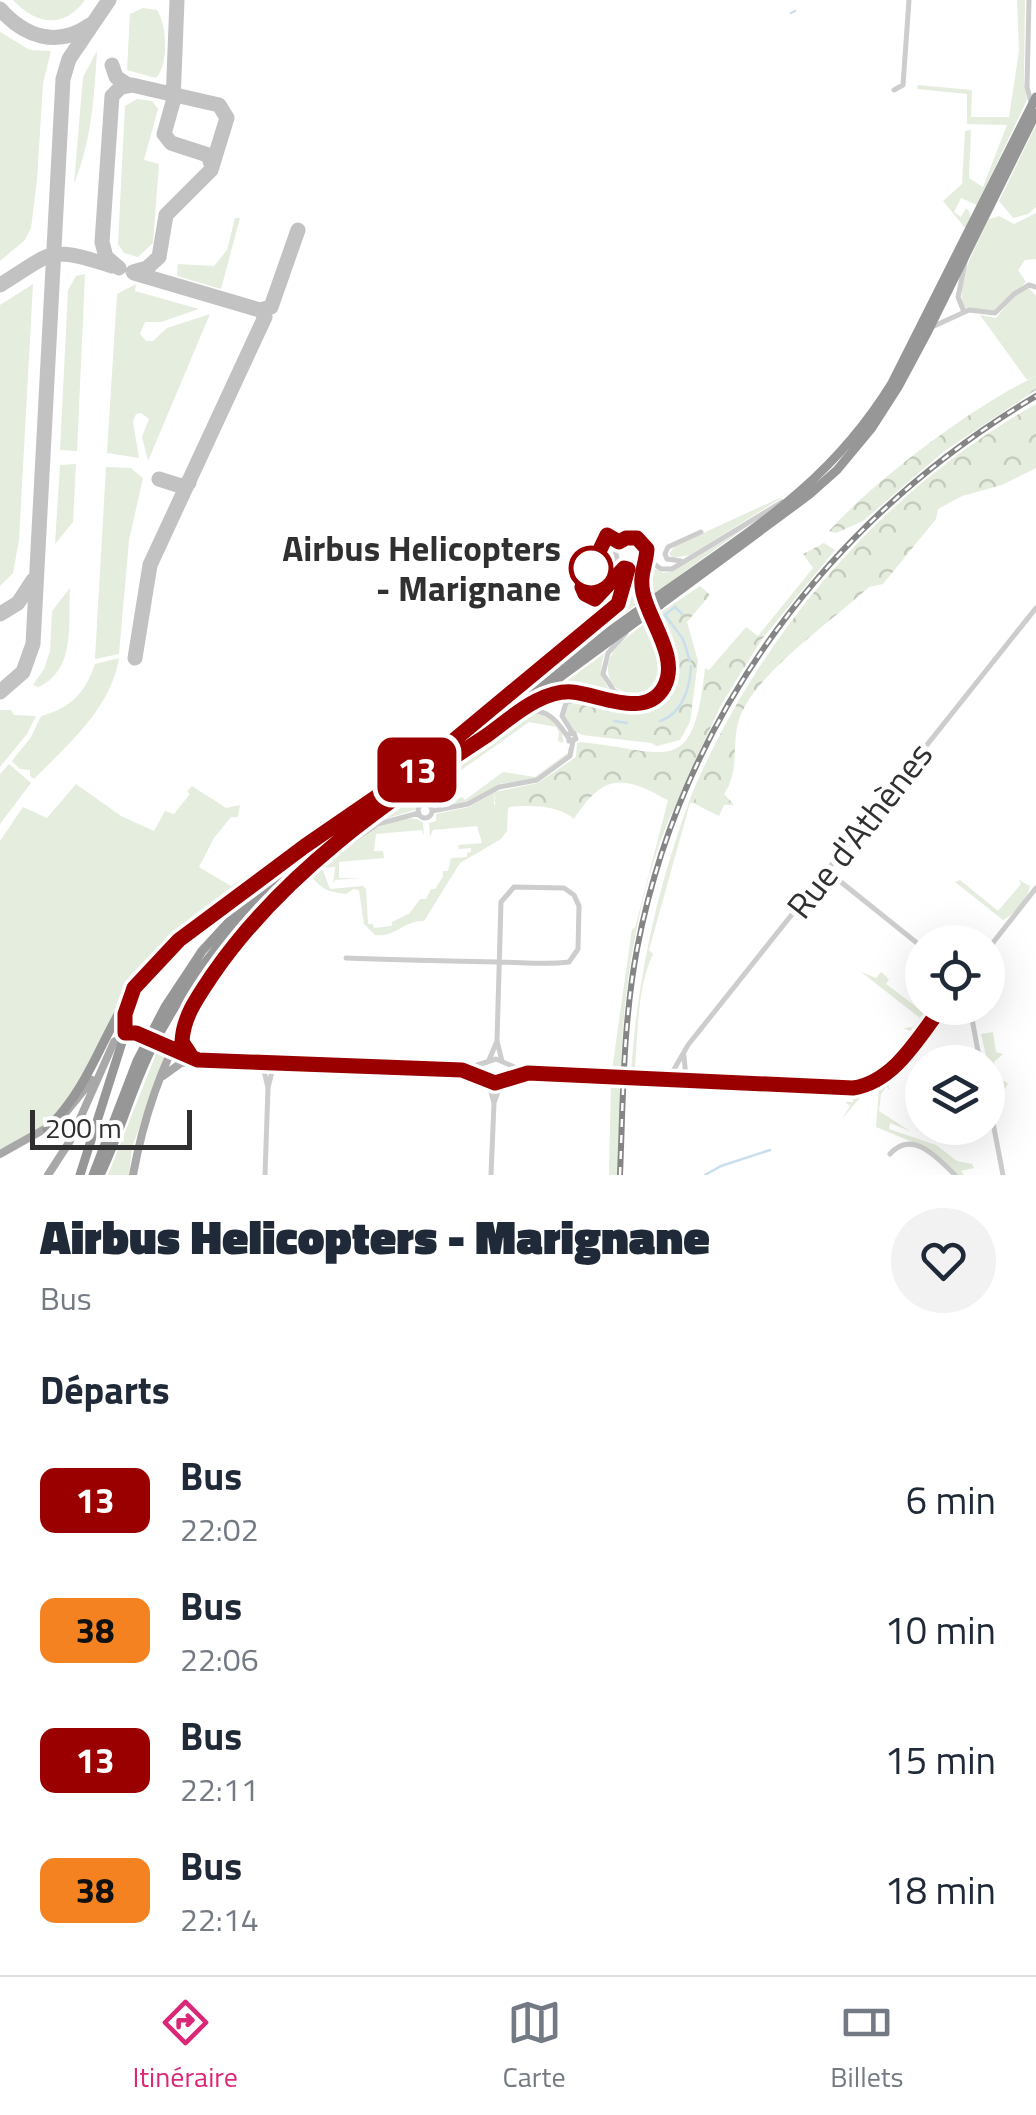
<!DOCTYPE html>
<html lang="fr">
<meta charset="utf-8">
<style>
:root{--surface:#fff;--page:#f2f2f3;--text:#1f2937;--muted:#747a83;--line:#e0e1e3;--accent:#db2777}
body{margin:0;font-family:"Titillium Web",sans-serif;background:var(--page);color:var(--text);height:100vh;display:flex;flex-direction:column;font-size:38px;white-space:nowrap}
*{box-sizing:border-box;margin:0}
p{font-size:32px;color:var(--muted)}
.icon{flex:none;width:55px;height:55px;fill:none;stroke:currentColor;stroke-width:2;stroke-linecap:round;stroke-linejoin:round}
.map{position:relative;height:1175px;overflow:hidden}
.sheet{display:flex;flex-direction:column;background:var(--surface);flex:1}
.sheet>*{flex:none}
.badge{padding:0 20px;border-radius:15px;font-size:35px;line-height:65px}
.buttons{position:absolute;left:905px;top:925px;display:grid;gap:20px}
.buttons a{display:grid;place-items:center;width:100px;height:100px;border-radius:50%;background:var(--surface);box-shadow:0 10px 40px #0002;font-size:50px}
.scale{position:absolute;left:30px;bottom:25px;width:162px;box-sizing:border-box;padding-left:10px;border:5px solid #303030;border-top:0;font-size:28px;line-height:35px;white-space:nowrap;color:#303030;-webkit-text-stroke:8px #fff;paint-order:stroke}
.map>.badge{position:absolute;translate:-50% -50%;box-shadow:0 0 0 5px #fff}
h2{padding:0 40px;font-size:38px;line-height:90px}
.round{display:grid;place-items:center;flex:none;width:105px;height:105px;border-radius:52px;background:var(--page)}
.head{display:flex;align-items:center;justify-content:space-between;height:170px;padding:0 40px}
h1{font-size:48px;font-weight:800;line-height:75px}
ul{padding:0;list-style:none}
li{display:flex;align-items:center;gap:30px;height:130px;padding:0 40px}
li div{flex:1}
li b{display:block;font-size:38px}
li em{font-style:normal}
li .badge{min-width:110px;font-weight:700;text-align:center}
.tabs{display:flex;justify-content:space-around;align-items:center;height:140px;border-top:2px solid var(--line);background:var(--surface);font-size:28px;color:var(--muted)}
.tabs a{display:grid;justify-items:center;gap:5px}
.tabs .selected{color:var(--accent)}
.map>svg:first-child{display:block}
.green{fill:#e5edde}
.forest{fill:url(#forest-crowns)}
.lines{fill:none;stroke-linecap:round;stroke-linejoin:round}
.stream{stroke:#cadeec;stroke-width:2.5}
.taxiway{stroke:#c2c2c2;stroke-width:15}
.minor{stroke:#cdcdcd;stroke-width:5}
.major{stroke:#a8a8a8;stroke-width:8}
.highway{stroke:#979797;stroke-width:9}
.rail-casing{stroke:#858585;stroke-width:6}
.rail{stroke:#fff;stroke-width:2.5;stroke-dasharray:8;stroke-linecap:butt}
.minor-bridge{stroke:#cdcdcd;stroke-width:5}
.major-bridge{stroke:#a8a8a8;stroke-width:8}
.highway-bridge{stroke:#979797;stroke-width:9}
.line-casing{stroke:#fff;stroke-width:22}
.line{stroke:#9b0000;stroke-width:15}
.stop-dot{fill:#fff;stroke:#9b0000;stroke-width:5}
.labels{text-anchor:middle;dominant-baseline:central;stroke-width:10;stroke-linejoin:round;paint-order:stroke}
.stop-label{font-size:35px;font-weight:bold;fill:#303030;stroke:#fff;text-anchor:end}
.street-label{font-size:35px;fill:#303030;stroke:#fff}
</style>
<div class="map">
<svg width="1036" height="1175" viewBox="0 0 1036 1175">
<defs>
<pattern id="forest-crowns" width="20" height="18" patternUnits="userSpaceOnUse" patternTransform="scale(2.5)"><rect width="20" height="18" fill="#e5edde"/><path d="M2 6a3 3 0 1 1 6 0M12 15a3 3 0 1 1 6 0" fill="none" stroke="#c5ccbf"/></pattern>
</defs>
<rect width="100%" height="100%" fill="#fff"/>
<path class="green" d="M 13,0 L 85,0 C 64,29 36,25 13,0 Z
M 1017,0 L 1025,0 L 1024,81 L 1027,100 L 977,205 L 961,198 L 954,212 L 961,217 L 966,208 C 974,215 969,222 966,229 L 943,201 L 962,184 L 965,131 L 971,130 L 969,178 L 983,187 L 1007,125 L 967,124 L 967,94 L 917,89 L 918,85 L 972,90 L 971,117 L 1009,117 L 1019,51 Z
M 143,8 L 157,10 C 167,25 169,64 156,78 L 127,70 L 130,14 Z
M 0,32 L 30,50 L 51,51 L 43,83 L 37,180 L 31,228 L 25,240 L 0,261 Z
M 97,51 C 94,98 92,139 74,184 L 83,77 Z
M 137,99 L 152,101 L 158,109 L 144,160 L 159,164 L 153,243 L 138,257 L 124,253 L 118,244 L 125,106 Z
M 1036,125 L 1036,207 L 1028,214 L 1013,218 L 999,201 Z
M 1036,213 L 1036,259 L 1025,260 L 1018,270 L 1026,282 L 996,311 L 965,308 C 952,286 979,241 989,219 L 999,216 L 1014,224 Z
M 235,218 L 240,218 L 221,289 L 177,276 L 178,264 L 214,266 L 227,250 Z
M 85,274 L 77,451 L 60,450 L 68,290 L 76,276 Z
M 33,284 L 19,540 L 13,573 L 0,586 L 0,305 Z
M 136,284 L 135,291 L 199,309 L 161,322 L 145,322 L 140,334 L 146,341 L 153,341 L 167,328 L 210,314 L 148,461 L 142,437 L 149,419 L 141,413 L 136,414 L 133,422 L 139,458 L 107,453 L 117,294 Z
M 1029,288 L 1036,296 L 1036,376 L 1027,380 L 980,315 L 996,318 L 1013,297 Z
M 76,464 L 73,522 L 55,544 L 60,465 Z
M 106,467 L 131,468 L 143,478 L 129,540 L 119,654 L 95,659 Z
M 786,495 L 690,555 L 673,558 L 669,554 L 675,546 Z
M 752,523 L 656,592 L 650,595 L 652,567 L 663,573 L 674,571 Z
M 628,582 L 633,584 L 640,602 L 543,673 L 620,607 Z
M 70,588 C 68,624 76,671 38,687 L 33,685 L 44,669 L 50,651 L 52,611 Z
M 615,591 L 617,597 L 610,606 L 499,702 L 161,949 C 143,969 128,988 115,1012 C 86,1069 70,1128 0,1149 L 0,841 L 23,807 L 47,818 L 76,784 L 121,816 L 154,831 L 165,811 L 174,814 L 190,794 L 187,791 L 192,786 L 226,808 L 240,805 L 238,817 L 231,817 L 214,838 L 199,867 L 231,886 L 353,805 L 494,700 Z
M 647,622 C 656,646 670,670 649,691 L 629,695 L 613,686 C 596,657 625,638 647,622 Z
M 605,653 C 597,672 603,685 618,698 L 556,689 Z
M 119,658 C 110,710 69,743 34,779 L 30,776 L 30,770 L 20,769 L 12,761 L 31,737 L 41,716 C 71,708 85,693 95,664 Z
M 0,710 L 11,710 L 14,715 L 36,716 L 27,734 L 0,767 Z
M 532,710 C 547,715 565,725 563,743 L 558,741 L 559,732 L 556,727 L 529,722 L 450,778 L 452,782 L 448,785 L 458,799 L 462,797 L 465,800 L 503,772 L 535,777 L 569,752 L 567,748 L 570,749 L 570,753 L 536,778 L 499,784 L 468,802 L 438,806 L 423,801 L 415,810 L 371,823 L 330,854 L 329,853 Z
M 9,764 L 31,783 L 0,824 L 0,774 Z
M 683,791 C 642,863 622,989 621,1071 L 612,1070 L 632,929 L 635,928 L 668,800 Z
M 693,791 L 697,793 L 693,803 L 690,803 L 649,950 L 653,954 C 637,988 638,1032 635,1069 L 659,1071 L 656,1074 L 633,1073 L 631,1071 C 638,974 658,883 693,791 Z
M 495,792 L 494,804 L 508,807 L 507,831 L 501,839 L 460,863 L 424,921 C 405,920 394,938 375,935 L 364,924 L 359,890 L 353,889 L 346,894 C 330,892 322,890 312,877 C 276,888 194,1000 186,1038 L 191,1047 L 219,1057 L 193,1055 L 184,1038 L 186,1028 L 229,957 L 288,889 L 373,829 L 405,818 L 417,819 L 423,823 L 424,836 L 422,830 L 376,834 L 374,851 L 383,851 L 384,858 L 339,862 L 339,878 L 361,878 L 335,880 L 333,884 L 335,867 L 322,868 L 330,889 L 363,886 L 366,889 L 368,924 L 373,924 L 374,928 L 392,926 L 392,922 L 410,913 L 420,899 L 426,899 L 431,889 L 435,889 L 443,877 L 443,871 L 448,871 L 451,858 L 467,857 L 467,853 L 471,852 L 471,848 L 459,849 L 458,845 L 482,843 L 477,826 L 433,830 L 430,837 L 429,823 L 436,821 L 436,814 L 469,807 Z
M 960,880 L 998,911 L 1021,884 L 1019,880 L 1030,886 C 1029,897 1013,916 1003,920 L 955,882 Z
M 861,972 L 876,978 L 881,972 L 889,979 L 886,984 L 922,1011 L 932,1008 L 918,1031 L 912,1032 L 903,1028 L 913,1027 L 920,1018 Z
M 993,1032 L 996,1052 L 1003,1054 L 994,1062 L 997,1078 L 1008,1083 L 1003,1093 L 995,1095 L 981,1034 Z
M 158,1049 L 166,1052 L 132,1148 L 129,1175 L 108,1175 Z
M 915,1049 L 904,1067 L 905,1072 L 900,1069 L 888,1084 L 890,1090 L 886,1087 L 881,1094 L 879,1111 L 910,1131 L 890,1123 L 889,1129 L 936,1145 L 957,1161 L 972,1164 L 974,1168 L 961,1171 L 964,1175 L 957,1175 L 922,1146 L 876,1127 L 879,1090 L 864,1093 L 842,1119 L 850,1106 L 845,1102 L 853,1102 L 853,1097 L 841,1095 L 841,1092 C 880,1094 892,1079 915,1049 Z
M 611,1080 L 621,1081 L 618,1175 L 609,1175 Z"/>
<path class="forest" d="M 1036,376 L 1036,390 L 943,452 L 863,521 L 836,533 L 829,531 C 877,478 972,407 1036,376 Z
M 1036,404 L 1036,468 L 1002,485 L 962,496 L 938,509 L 936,519 L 883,584 L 869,587 C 832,621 763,668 742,712 C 729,738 742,768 724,794 L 734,805 L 724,805 L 719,816 L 693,803 L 697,793 L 693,791 C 763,630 882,491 1036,404 Z
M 824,543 L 835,550 L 762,639 L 740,674 L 720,707 L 679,797 L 667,800 C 622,774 603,774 574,819 C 559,805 530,805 509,807 L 507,813 L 496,811 L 495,792 L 538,783 L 576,757 L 577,743 L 580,742 C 669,751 693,780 705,668 L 709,670 L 746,627 L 758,636 L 813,568 L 803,554 Z
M 700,586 L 710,595 L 687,622 L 698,661 L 690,722 L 680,740 L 657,746 L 651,743 L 582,735 L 573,730 L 564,718 L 566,706 C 587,697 606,706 628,708 C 636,710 642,708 651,705 C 689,688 666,642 657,615 Z"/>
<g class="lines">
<path class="stream" d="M 791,13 L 795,11
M 646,582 L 647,587
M 657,615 L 658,620 L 675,607 L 682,614
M 665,615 L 683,639 L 690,661
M 614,721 L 627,723
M 660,721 C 682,714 690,688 691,666
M 705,1175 L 721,1166 L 770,1150"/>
<path class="taxiway" d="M 177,0 L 173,102 L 164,134 L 171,143 L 208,155 L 212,167
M 0,9 C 25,37 57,48 90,25
M 112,65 L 116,77 L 128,85
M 119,268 L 106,257 L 102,242 L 112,96 L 121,87 L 132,85 L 219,105 L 227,118 L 211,170 L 166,215 L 159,257 L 147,268 L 133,272
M 134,273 L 260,310
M 0,285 C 57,250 46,246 112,266
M 159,479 L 181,486 L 189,483
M 0,614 L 18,603 L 33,580
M 135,658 L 150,565 L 265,317 L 260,310 L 271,307 L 298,230
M 0,692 L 23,672 L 33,644 L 63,79 L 69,59 L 109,0"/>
<path class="minor" d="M 1029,0 L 1027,87 L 1032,106
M 894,90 L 903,85 L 909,0
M 964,312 L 958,297 L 966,258
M 934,326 L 969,310 L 995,313 L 1014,294 L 1029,285 L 1036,287
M 646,558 L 661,569 L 672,569 L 782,502
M 681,561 L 667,559 L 665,554 L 668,547 L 701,532
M 641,566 L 627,569 L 618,562 L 615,550 L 622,540 L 637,538 L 647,549 L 641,566 L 645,600
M 630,569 L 641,602
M 609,583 L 624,568
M 607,585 L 618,562
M 626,633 L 608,653 L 603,674 L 614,691 C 624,696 634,700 646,696 C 678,684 657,643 649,622
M 526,707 C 535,702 545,695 554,693 C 588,685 632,721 660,692 C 679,673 660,640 652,619
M 496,708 L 618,604 L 627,569
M 516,714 C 541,705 554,715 567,736
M 572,732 L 562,716 L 566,703 L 581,698 L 603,699
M 574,733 L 576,739 L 569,741 L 568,734 Z
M418 811a7 7 0 1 1 14 0a7 7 0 1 1-14 0Z
M 432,811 L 468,804 L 499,787 L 537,780 L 570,756 L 573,741
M 309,870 L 378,824 L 419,813
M 826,870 L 922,947
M 988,949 L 1036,888
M 346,958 C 396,960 446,961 497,962 C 521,962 545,965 569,962 L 578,949 L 579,906 L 574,895 L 564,888 L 514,887 L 501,902 L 497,1041
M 970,1008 L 980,1062
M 684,1056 L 686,1078
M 489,1060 L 497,1041 L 502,1061
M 198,1061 L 462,1070 L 496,1059 L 528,1073 L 619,1076
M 262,1062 L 268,1088 L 274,1063
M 465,1071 L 495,1083 L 524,1074
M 633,1077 L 809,1086 L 866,1085 L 888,1073 L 941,1008
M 669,1078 L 688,1045 L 1036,608
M 488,1081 L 494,1103 L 502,1081
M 988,1097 L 1003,1175
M 890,1154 C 912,1129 937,1157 955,1175
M 265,1175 L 268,1088
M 491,1175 L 494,1103"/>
<path class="major" d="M 182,1032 L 185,1048 L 198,1061
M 163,1076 L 181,1063 L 198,1061
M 0,1154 L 59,1121 L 92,1080
M 48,1175 L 70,1141 L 114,1042 L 130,1032 L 143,1036
M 133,1175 C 155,1054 207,972 289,882"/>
<path class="highway" d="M 657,597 C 750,531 830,484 892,383 L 1036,97
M 660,605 L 810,494 L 837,470 L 871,429 L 898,387 L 928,331 L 1036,113
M 402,793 L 638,620
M 289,882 L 307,867
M 47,1129 C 94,1082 102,1031 140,980 C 176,932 234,899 282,863
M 80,1175 L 125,1033 L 128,1005
M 93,1175 L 137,1061 L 165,1007 L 202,951 L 236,914 L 284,869 L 383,794 L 635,613
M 100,1175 C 120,1134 131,1089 152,1048 C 216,921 293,870 405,791"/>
<defs>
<path id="rail" d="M 620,1175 C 623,1100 623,1023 637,949 C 682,714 832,517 1036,396"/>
</defs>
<use href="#rail" class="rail-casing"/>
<use href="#rail" class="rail"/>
<path class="minor-bridge" d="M 619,1076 L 633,1077"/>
<path class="major-bridge" d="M 143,1036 L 161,1045"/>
<path class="highway-bridge" d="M 635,613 L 657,597
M 638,620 L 660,605"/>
</g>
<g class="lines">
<defs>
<path id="line" d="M 190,1054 L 182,1042 C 183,1016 199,995 213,974 C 283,873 385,802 486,736 C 503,724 518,710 536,701 C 548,695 559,691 572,692 C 599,694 646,720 664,687 C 680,658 649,621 643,593 C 639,575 646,565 647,549 L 637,538 L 626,538 L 619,542 L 607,535 L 582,587 L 585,594 L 595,599 L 624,568 L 628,569 L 618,604 L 430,760 L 305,846 L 179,940 L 134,988 L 125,1014 L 125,1033 L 136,1033 L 198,1060 L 462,1070 L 495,1083 L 528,1073 L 853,1088 C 894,1082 918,1038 941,1008"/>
</defs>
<use href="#line" class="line-casing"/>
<use href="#line" class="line"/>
</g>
<circle class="stop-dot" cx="591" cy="568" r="20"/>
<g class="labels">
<g class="stop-label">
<text x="561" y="548">Airbus Helicopters<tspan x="561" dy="40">- Marignane</tspan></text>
</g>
<g class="street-label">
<text transform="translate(859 830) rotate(-52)">Rue d'Athènes</text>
</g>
</g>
</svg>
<div class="buttons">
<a><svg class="icon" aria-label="locate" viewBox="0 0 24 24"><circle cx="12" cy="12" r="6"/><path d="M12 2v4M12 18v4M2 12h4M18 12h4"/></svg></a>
<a><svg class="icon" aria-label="layers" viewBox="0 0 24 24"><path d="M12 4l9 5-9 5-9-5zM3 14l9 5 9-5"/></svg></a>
</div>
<div class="scale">200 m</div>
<b class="badge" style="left:417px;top:770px;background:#9b0000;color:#fff">13</b>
</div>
<section class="sheet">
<div class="head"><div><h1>Airbus Helicopters - Marignane</h1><p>Bus</p></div><a class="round"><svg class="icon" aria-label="heart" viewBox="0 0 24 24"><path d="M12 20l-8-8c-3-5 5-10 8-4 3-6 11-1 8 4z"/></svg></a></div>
<h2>Départs</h2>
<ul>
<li><span class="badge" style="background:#9b0000;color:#fff">13</span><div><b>Bus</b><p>22:02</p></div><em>6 min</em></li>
<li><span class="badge" style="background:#f58220;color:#111">38</span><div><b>Bus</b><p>22:06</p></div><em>10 min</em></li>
<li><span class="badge" style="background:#9b0000;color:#fff">13</span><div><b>Bus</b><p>22:11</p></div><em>15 min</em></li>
<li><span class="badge" style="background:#f58220;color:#111">38</span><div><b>Bus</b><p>22:14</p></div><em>18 min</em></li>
</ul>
</section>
<nav class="tabs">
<a class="selected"><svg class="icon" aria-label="directions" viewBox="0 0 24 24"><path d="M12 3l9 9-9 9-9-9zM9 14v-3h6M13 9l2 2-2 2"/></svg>Itinéraire</a>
<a><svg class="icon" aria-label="map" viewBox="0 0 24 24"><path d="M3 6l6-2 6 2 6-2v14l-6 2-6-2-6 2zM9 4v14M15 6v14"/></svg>Carte</a>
<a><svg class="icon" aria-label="tickets" viewBox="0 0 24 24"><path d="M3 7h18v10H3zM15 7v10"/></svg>Billets</a>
</nav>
